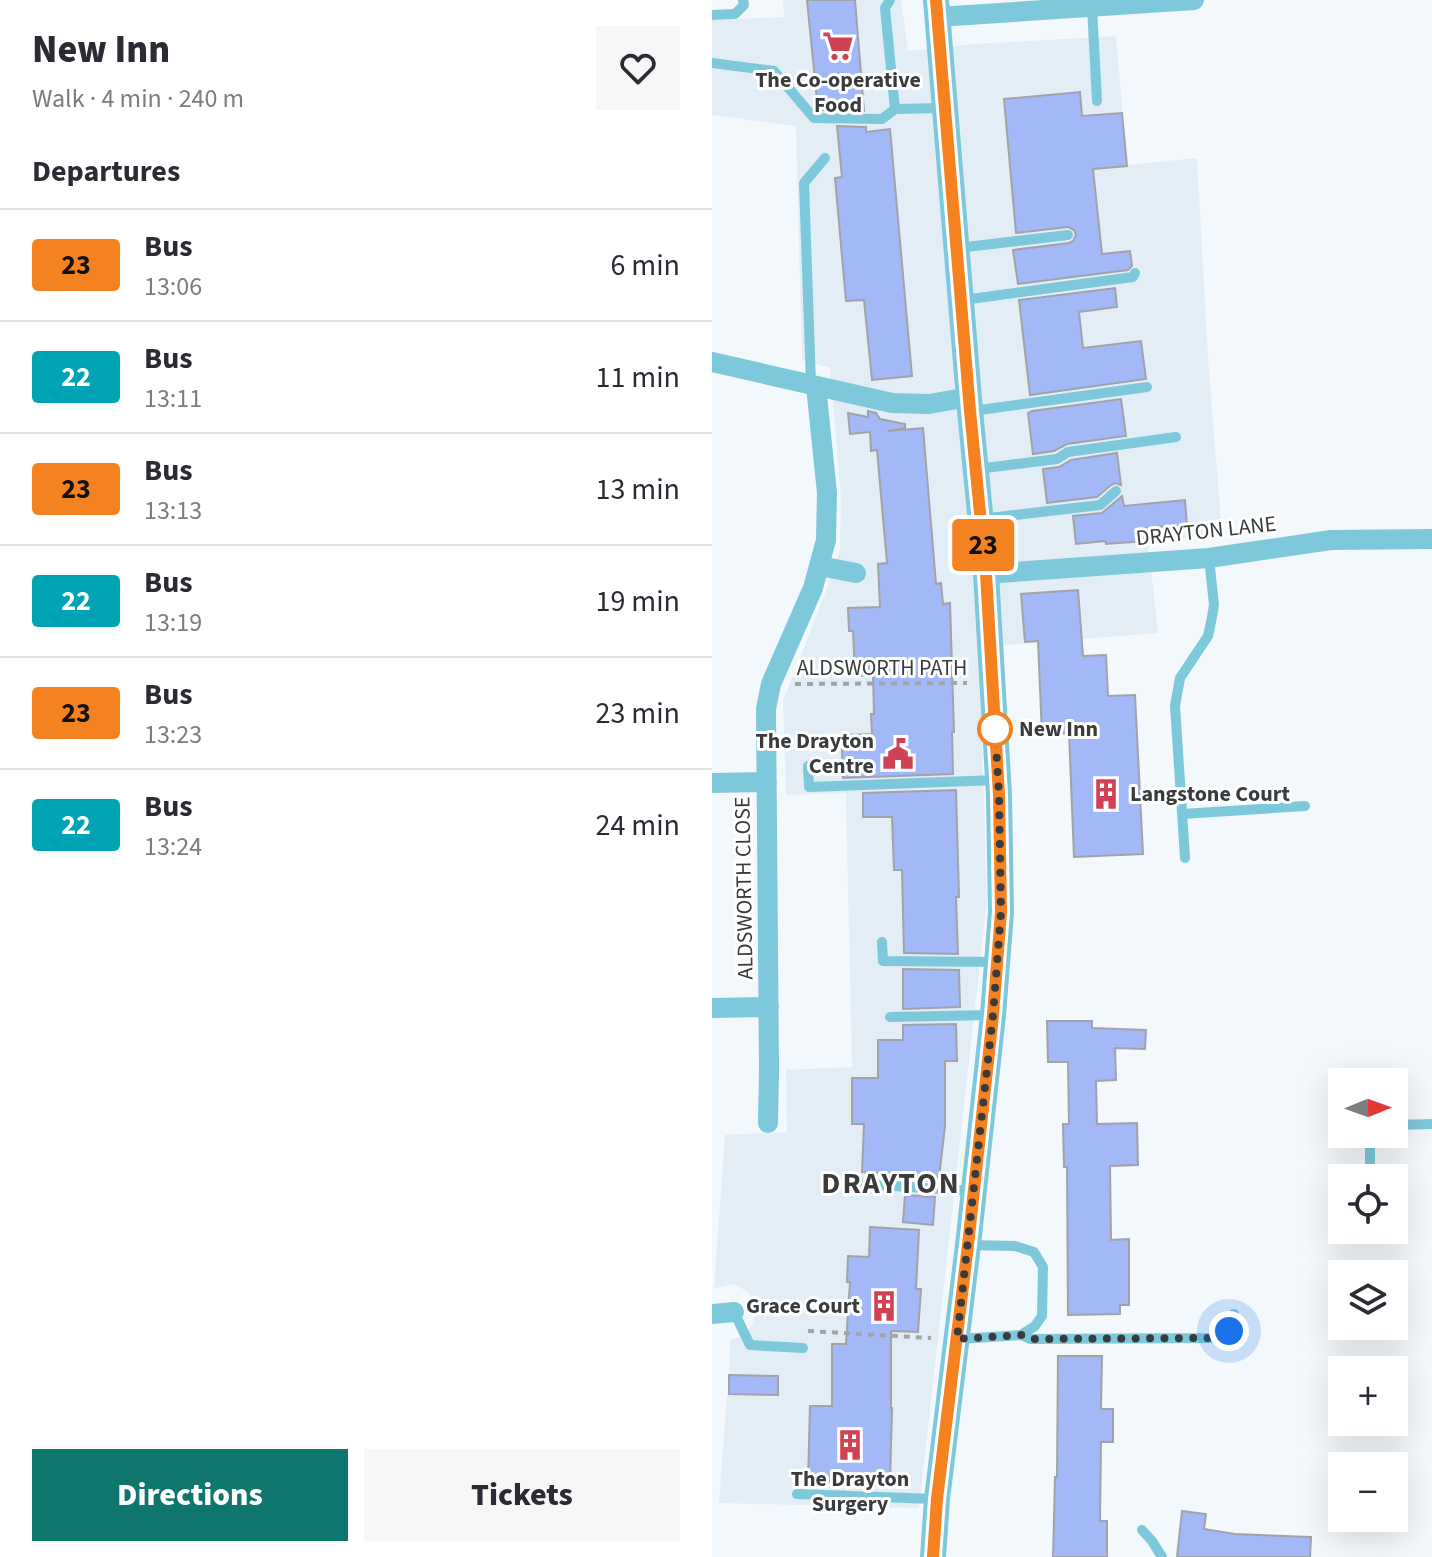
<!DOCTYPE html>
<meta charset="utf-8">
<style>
:root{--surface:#fff;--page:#f7f7f7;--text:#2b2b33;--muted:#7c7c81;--line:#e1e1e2;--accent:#0f766e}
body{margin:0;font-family:"Source Sans 3",sans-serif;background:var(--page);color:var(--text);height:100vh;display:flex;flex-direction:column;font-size:30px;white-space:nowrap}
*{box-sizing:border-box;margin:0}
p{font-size:26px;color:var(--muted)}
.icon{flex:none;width:44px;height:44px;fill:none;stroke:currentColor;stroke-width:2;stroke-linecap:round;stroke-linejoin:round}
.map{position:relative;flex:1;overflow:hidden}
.panel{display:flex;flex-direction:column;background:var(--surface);width:712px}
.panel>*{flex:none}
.badge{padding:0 16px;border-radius:6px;font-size:28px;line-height:52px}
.needle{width:52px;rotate:89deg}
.tools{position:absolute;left:616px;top:1068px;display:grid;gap:16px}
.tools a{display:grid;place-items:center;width:80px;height:80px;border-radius:0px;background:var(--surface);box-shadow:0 8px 32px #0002;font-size:40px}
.you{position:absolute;width:40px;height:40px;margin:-20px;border:6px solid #fff;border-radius:50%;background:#1a73e8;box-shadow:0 0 0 12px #1a73e833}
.map>.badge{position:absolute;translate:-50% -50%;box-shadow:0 0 0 4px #fff}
h2{padding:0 32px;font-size:30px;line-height:72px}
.round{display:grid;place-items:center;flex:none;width:84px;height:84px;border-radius:0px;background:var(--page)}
.overview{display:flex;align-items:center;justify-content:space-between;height:136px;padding:0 32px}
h1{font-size:38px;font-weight:800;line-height:60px}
.primary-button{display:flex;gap:16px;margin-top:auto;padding:16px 32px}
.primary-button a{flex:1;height:92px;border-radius:0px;background:var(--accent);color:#fff;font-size:32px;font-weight:800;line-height:92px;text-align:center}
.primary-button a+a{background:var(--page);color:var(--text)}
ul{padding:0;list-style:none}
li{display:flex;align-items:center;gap:24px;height:112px;padding:0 32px;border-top:2px solid var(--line)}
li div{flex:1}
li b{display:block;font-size:30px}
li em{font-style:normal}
li .badge{min-width:88px;font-weight:700;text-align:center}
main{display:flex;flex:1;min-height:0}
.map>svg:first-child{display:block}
.built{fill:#e2edf6}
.building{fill:#a3b8f6;stroke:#a1a3a8;stroke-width:2}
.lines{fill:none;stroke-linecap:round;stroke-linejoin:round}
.path{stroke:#a1a5a8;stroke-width:4;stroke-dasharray:6 6;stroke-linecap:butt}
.service{stroke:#7ec8db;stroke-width:10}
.minor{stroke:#7ec8db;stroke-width:20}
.tertiary{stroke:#7ec8db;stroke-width:26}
.line-casing{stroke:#fff;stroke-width:18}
.line{stroke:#f58220;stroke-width:12}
.walk{stroke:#393b3c;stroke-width:8;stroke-dasharray:0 14.4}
.stop-dot{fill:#fff;stroke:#f58220;stroke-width:4}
.labels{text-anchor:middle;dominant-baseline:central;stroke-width:6;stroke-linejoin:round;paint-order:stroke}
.poi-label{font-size:22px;font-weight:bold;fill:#393b3c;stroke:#fff}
.street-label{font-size:22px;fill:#393b3c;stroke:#fff}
.stop-label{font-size:22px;font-weight:bold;fill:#393b3c;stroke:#fff;text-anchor:start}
.district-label{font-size:30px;font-weight:bold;letter-spacing:2px;fill:#393b3c;stroke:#fff}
</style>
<main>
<section class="panel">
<div class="overview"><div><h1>New Inn</h1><p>Walk · 4 min · 240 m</p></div><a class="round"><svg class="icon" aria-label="heart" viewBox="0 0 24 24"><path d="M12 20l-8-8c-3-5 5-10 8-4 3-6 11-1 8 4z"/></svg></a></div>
<h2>Departures</h2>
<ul>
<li><span class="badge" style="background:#f58220;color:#111">23</span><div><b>Bus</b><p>13:06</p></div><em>6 min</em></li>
<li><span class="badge" style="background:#00a3b4;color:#fff">22</span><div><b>Bus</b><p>13:11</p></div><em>11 min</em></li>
<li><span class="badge" style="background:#f58220;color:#111">23</span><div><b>Bus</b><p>13:13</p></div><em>13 min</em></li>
<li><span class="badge" style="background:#00a3b4;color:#fff">22</span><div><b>Bus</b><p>13:19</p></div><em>19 min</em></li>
<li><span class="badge" style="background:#f58220;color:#111">23</span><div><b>Bus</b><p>13:23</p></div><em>23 min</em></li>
<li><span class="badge" style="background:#00a3b4;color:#fff">22</span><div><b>Bus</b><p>13:24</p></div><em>24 min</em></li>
</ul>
<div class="primary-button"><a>Directions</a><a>Tickets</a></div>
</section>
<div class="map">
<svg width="720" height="1557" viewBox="0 0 720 1557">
<rect width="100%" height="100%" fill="#f3f8fd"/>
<path class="built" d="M 71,0 L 189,0 L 196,51 L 262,44 L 404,36 L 415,165 L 485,158 L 496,358 L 510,535 L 436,542 L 446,633 L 267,647 L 275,900 L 207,1508 L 7,1503 L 15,1394 L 17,1393 L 18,1340 L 32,1336 L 39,1327 L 43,1316 L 42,1304 L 36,1292 L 22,1284 L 2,1288 L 13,1135 L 75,1132 L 74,1070 L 140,1067 L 134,793 L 74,795 L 71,701 L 116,586 L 128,549 L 129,499 L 118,368 L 90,360 L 84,126 L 0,115 L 0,20 L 72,17 Z"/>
<path class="building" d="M 95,0 L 143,0 L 152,111 L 106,110 Z
M 368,92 L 370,116 L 410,113 L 415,166 L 381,169 L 390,254 L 418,251 L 420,266 L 416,270 L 306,284 L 301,250 L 357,243 L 361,241 L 364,235 L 362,230 L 356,227 L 304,233 L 292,99 Z
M 125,126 L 154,127 L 154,132 L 178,129 L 200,376 L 160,380 L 152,300 L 134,301 L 123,178 L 130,177 Z
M 403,288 L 405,307 L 367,312 L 371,348 L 429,341 L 434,379 L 318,395 L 307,300 Z
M 409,399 L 414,436 L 355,444 L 342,451 L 321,454 L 316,413 L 320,411 Z
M 156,411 L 164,413 L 168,419 L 193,424 L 193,428 L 176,431 L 211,428 L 224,584 L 229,583 L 231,604 L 238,603 L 242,732 L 240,732 L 241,774 L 131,778 L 130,748 L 137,748 L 137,735 L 160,734 L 159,714 L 162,714 L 161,675 L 143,676 L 141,631 L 137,631 L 136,608 L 168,607 L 166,564 L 175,563 L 165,450 L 159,451 L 158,432 L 138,434 L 136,413 L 156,417 Z
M 405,453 L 409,485 L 403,483 L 399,485 L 385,497 L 335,503 L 331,469 L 347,467 L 359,460 Z
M 410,496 L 412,506 L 473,500 L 475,525 L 432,528 L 433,541 L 394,544 L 393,541 L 364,544 L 361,516 L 390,513 Z
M 366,590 L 371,656 L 394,655 L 396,696 L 423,695 L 431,854 L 362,857 L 357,733 L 330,735 L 326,641 L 313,642 L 309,594 Z
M 244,790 L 247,897 L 244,897 L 246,954 L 192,953 L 190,870 L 182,870 L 180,817 L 151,817 L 151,793 Z
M 191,969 L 247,970 L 248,1007 L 191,1009 Z
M 335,1021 L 380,1021 L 380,1028 L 434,1030 L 433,1049 L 403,1048 L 404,1080 L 384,1081 L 385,1124 L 425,1123 L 426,1165 L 398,1166 L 399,1240 L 417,1239 L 417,1305 L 408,1305 L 408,1314 L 356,1315 L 355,1167 L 352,1167 L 351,1124 L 357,1124 L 356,1062 L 336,1062 Z
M 244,1024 L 245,1061 L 233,1061 L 233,1126 L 227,1178 L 224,1177 L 223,1181 L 194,1179 L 194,1175 L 150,1172 L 152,1124 L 140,1124 L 140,1078 L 166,1078 L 166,1040 L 191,1040 L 191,1025 Z
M 193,1195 L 223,1197 L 221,1225 L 191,1222 Z
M 158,1227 L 207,1230 L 204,1289 L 209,1289 L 206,1332 L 179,1331 L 179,1408 L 180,1408 L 178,1483 L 96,1481 L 98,1406 L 120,1406 L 120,1344 L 134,1344 L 138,1282 L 135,1282 L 136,1256 L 157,1257 Z
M 346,1356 L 390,1356 L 389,1409 L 401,1409 L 401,1442 L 389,1442 L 388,1521 L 395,1521 L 395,1557 L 341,1557 L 343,1477 L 345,1477 Z
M 17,1375 L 66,1376 L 66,1395 L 17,1394 Z
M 470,1511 L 494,1514 L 492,1529 L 523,1534 L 599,1537 L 598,1557 L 465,1557 Z"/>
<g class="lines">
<path class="path" d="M 83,684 L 255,683
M 96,1331 L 219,1338"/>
<path class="service" d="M 178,0 L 173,8 L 183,109 L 231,108
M 380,7 L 385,101
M 0,15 L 23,14 L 32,5 L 31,0
M 0,63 L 62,71 L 102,118 L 170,119 L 183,109
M 246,248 L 356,235
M 251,300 L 421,277 L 423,273
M 99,384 L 92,183 L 113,158
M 260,411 L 435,387
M 265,469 L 345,459 L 356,452 L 464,437
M 269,519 L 388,505 L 404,491
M 96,766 L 97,787 L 285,780
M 470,814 L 593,806
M 473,858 L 463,706 L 468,678 L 496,636 L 500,617 L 502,605 L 497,558
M 170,942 L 171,961 L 285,962
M 178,1017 L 280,1015
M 682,1125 L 720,1124
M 658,1134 L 658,1178
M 148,1184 L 262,1191
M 256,1245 L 303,1246 L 322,1252 L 331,1267 L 330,1316 L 323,1326 L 309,1335
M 22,1312 L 38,1345 L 91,1348
M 247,1339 L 309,1335 L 319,1339 L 503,1338 L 517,1331 L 522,1314
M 85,1494 L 223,1499
M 430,1530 L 440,1541 L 450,1557"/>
<path class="minor" d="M 226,17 L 482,0
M 0,362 L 180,403 L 217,404 L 257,397
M 108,566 L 144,573
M 274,574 L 497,558 L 619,540 L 720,539
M 0,783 L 55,782
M 0,1008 L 57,1007
M 56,1123 L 57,1070 L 54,709 L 59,684 L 101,588 L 114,540 L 115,493 L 104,386
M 0,1314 L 22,1312"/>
<path class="tertiary" d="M 221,1557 L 225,1499 L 256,1245 L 281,1015 L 289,912 L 287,795 L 274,574 L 258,411 L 224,0"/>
</g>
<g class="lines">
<defs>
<path id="line" d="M 221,1557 L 225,1499 L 256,1245 L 281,1015 L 289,912 L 287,795 L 274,574 L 258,411 L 224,0"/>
</defs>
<use href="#line" class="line-casing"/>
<use href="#line" class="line"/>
<path class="walk" d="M 283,729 L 287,795 L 289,912 L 281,1015 L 245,1339 L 309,1335 L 319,1339 L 503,1338 L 517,1331"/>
</g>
<defs>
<symbol id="supermarket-bare" viewBox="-9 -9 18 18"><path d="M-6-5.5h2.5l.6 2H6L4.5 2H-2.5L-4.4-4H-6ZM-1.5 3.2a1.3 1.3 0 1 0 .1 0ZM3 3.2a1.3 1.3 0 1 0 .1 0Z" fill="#d14154" stroke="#fff" stroke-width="2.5" paint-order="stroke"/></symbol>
<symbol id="civic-bare" viewBox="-9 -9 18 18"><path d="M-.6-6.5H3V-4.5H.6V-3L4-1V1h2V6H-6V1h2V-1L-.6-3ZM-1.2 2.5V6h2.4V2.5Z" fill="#d14154" stroke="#fff" stroke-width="2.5" paint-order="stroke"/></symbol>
<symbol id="building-bare" viewBox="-9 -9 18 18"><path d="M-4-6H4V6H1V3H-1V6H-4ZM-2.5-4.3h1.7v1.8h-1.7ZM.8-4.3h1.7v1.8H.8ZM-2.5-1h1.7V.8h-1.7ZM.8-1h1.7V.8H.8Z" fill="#d14154" stroke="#fff" stroke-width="2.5" paint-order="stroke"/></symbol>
</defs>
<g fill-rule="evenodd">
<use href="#supermarket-bare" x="104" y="24" width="44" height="44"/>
<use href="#civic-bare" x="164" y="732" width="44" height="44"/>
<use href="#building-bare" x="372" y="772" width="44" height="44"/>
<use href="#building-bare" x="150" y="1284" width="44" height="44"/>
<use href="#building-bare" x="116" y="1423" width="44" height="44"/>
</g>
<circle class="stop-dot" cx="283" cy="729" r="16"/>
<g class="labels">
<g class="poi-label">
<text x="126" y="80">The Co-operative<tspan x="126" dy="25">Food</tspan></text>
<text x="162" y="741" text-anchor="end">The Drayton<tspan x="162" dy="25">Centre</tspan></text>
<text x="418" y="794" text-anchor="start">Langstone Court</text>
<text x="148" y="1306" text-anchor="end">Grace Court</text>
<text x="138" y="1479">The Drayton<tspan x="138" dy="25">Surgery</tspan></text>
</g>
<g class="street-label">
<text transform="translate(494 531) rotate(-6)">DRAYTON LANE</text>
<text x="170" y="668">ALDSWORTH PATH</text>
<text transform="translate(32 888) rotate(-91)">ALDSWORTH CLOSE</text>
</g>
<g class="stop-label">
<text x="307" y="729">New Inn</text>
</g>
<g class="district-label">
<text x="179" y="1183">DRAYTON</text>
</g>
</g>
</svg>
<div class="tools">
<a><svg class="needle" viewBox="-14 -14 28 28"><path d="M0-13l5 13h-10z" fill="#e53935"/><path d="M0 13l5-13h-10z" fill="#7c7c81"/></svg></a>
<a><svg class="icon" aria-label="locate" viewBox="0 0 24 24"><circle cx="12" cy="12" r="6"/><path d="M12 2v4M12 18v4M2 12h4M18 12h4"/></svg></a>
<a><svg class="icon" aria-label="layers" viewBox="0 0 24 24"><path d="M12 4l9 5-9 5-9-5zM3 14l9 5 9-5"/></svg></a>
<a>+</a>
<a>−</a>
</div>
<div class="you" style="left:517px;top:1331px"></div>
<b class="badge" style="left:271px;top:545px;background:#f58220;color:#111">23</b>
</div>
</main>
